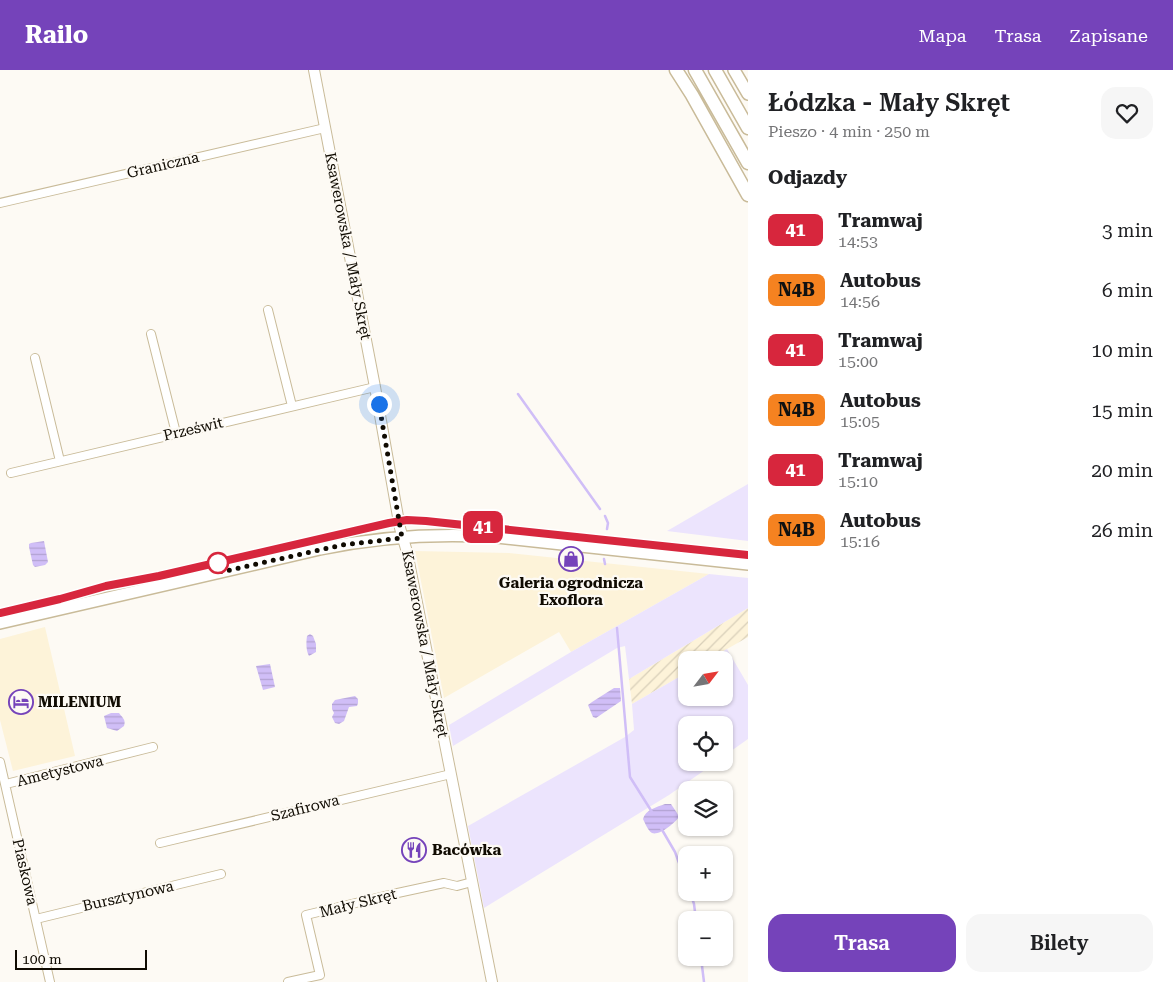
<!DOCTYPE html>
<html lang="pl">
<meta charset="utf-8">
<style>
:root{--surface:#fff;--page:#f6f6f6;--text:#202124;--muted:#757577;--accent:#7543ba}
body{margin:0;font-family:"Roboto Serif",serif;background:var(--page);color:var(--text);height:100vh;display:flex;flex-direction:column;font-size:19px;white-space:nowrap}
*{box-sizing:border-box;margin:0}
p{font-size:16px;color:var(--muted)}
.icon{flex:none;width:28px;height:28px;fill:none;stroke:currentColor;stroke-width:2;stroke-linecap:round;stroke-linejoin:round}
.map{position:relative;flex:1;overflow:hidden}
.drawer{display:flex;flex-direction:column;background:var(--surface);width:425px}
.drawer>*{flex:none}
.badge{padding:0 10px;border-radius:8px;font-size:18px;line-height:32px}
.needle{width:32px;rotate:59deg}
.controls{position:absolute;left:678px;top:581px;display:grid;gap:10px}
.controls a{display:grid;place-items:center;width:55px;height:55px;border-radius:10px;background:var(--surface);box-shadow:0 1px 4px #0004;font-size:25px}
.scale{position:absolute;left:15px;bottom:12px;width:132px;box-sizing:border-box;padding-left:5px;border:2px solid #100b02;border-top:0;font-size:14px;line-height:18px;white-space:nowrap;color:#100b02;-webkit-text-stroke:4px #fdfaf4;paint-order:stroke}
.you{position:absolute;width:25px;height:25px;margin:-12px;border:4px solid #fff;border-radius:50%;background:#1a73e8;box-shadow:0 0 0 8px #1a73e833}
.map>.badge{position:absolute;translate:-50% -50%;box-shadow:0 0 0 2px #fff}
h2{padding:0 20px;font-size:19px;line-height:45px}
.round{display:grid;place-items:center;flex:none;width:52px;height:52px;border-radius:15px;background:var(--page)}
.headline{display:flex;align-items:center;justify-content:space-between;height:85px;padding:0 20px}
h1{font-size:24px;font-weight:600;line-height:38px}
.action{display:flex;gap:10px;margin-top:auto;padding:10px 20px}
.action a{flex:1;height:58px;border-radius:15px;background:var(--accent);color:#fff;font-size:20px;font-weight:600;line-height:58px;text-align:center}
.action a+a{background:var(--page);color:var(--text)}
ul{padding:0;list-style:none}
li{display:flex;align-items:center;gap:15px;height:60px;padding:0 20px}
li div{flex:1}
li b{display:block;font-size:19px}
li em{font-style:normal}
li .badge{min-width:55px;font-weight:700;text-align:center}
header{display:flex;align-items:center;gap:30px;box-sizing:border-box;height:70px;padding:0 25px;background:var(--accent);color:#fff}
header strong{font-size:24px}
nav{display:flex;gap:28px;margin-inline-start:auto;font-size:18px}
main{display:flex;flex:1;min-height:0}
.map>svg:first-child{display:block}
.built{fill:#fdf3d9}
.industrial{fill:url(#industrial-furrows)}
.green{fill:#ece4fd}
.water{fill:url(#water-rules)}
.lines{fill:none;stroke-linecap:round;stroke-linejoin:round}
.stream{stroke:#d0bef7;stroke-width:2.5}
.minor-casing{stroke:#c9bb99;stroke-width:10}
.tertiary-casing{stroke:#c9bb99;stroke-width:12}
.secondary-casing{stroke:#c9bb99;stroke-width:14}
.primary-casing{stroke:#c9bb99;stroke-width:15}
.minor{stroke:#fff;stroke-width:8}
.tertiary{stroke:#fff;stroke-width:10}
.secondary{stroke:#fff;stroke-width:11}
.primary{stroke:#fff;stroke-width:12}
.tram{stroke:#928e87;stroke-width:1}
.line-casing{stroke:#fff;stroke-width:11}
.line{stroke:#d7263d;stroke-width:8}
.walk{stroke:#100b02;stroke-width:5;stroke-dasharray:0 9}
.stop-dot{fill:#fff;stroke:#d7263d;stroke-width:2.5}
.labels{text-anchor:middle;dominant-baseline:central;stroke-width:4.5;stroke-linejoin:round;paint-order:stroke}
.street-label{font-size:15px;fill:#100b02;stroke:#fdfaf4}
.poi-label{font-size:15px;font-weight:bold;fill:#100b02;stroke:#fdfaf4;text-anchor:start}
</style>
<header>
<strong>Railo</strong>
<nav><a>Mapa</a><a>Trasa</a><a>Zapisane</a></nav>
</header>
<main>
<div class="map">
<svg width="748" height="912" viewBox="0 0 748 912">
<defs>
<pattern id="industrial-furrows" width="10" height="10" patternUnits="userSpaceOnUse" patternTransform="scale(1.25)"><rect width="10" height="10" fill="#fdf3d9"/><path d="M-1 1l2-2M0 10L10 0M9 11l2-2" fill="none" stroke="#d8cfb9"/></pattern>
<pattern id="water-rules" width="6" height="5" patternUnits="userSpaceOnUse" patternTransform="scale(1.25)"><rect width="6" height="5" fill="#d0bef7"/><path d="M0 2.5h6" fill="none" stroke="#b2a2d2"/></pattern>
</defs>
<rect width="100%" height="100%" fill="#fdfaf4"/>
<path class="built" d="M 415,481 L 509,483 L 709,504 L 571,582 L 559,562 L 444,628 Z
M 45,557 L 75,686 L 13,701 L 0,650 L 0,569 Z"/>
<path class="industrial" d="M 748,538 L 748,567 L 708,590 L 686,590 L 686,603 L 632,634 L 629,609 Z"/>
<path class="green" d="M 748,414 L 748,471 L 667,461 Z
M 709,504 L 748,508 L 748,538 L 629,609 L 625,576 L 617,578 L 453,676 L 449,655 L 571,582 Z
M 727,579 L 748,615 L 748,669 L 724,686 L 724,655 L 686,655 L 686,692 L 715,693 L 669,725 L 484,838 L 468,756 L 625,667 L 634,660 L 632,634 L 686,603 L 686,628 L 724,628 L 724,590 L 708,590 Z"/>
<path class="water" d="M 44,471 L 48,492 L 45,495 L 35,497 L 33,495 L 29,477 L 29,474 L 31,473 Z
M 310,564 L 313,566 L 316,574 L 316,582 L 309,586 C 306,580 306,573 307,566 Z
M 270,594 L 275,617 L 263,620 L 256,596 Z
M 614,618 L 620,618 L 621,631 L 596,648 L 593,647 L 588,635 L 592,632 Z
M 355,626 L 358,629 L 358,633 L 357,636 L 349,637 L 344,651 L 339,654 L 335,653 L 332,647 L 334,643 L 332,639 L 332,634 L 335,630 Z
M 111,643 L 119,643 C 123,648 126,650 124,656 L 117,661 L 107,658 L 104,646 Z
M 665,734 L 671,734 L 677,743 L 679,747 C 675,753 659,766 652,763 C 648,761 645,753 643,749 C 645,740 657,737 665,734 Z"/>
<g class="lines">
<path class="stream" d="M 518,324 L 600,439
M 605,446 L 608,453 L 607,459
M 604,489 L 605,494
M 617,558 L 630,707 L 652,742
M 661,758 L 675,782 L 686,812
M 690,822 L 694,834 L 696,850
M 701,888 L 704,912"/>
<defs>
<path id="minor" d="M 0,133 L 325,58
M 268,240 L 292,336
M 151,264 L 176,363
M 35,288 L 60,391
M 11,403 L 375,317
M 0,692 L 50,912
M 6,714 L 153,677
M 160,773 L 451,704
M 36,849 L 221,804
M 288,912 L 320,905 L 306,845 L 393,824 L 444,813 L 457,816 L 472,812"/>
<path id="tertiary" d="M 314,0 L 375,317 L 400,458 L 407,482 L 492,912"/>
<path id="secondary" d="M 734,0 L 748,24
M 0,553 L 320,479 C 378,467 437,463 497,467 L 748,494"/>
<path id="primary" d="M 676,0 L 692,25 L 748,125
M 695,0 L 748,93
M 715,0 L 748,58"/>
</defs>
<use href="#minor" class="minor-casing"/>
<use href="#tertiary" class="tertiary-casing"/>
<use href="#secondary" class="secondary-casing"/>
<use href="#primary" class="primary-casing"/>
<use href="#minor" class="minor"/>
<use href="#tertiary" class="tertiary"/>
<use href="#secondary" class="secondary"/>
<use href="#primary" class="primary"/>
<path class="tram" d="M 0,543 L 59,529 L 95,519 L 118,513 L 159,506 L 389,453 L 407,451 L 426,451 L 748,485"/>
</g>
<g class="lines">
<defs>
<path id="line" d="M 0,543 L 60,529 L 106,516 L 159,506 L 389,453 L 407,450 L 426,451 L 748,485"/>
</defs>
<use href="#line" class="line-casing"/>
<use href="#line" class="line"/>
<path class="walk" d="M 218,493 L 221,502 L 342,475 L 402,468 L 379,334"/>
</g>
<defs>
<symbol id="shop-ring" viewBox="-11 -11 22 22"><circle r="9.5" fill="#fdfaf4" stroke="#7543ba" stroke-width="1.5"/><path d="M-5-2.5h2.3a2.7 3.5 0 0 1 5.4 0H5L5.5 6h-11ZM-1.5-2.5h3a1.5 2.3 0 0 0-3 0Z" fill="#7543ba"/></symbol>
<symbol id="hotel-ring" viewBox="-11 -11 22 22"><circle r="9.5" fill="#fdfaf4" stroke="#7543ba" stroke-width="1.5"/><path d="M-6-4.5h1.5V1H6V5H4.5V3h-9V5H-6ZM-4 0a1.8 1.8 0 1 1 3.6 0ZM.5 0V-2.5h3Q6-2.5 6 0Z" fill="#7543ba"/></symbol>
<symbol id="restaurant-ring" viewBox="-11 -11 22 22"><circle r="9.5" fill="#fdfaf4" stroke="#7543ba" stroke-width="1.5"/><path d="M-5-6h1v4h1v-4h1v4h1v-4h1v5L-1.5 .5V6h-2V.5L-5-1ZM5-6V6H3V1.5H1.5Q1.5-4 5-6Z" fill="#7543ba"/></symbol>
</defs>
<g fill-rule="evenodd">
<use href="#shop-ring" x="557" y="475" width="28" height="28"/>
<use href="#hotel-ring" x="7" y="618" width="28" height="28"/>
<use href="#restaurant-ring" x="400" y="766" width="28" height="28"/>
</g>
<circle class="stop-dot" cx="218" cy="493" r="10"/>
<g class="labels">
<g class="street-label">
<text transform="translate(163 95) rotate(-13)">Graniczna</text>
<text transform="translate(348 176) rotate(79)">Ksawerowska / Mały Skręt</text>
<text transform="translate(193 359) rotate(-13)">Prześwit</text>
<text transform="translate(425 574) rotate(79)">Ksawerowska / Mały Skręt</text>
<text transform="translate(60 701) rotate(-14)">Ametystowa</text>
<text transform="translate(305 738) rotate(-14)">Szafirowa</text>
<text transform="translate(25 802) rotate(77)">Piaskowa</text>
<text transform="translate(128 826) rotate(-13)">Bursztynowa</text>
<text transform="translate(358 833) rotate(-14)">Mały Skręt</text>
</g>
<g class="poi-label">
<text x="571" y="513" text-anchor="middle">Galeria ogrodnicza<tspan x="571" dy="17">Exoflora</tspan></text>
<text x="38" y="632">MILENIUM</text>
<text x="432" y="780">Bacówka</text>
</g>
</g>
</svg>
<div class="controls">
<a><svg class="needle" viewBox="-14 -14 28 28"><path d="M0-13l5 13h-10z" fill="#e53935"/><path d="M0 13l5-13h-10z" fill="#757577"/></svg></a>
<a><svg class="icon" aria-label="locate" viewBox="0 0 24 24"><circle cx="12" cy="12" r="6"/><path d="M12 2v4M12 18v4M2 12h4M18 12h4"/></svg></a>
<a><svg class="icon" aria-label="layers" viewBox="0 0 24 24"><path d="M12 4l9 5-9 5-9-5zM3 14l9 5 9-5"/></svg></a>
<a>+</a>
<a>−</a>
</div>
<div class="scale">100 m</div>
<div class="you" style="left:379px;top:334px"></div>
<b class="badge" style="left:483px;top:457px;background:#d7263d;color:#fff">41</b>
</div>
<section class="drawer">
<div class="headline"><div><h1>Łódzka - Mały Skręt</h1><p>Pieszo · 4 min · 250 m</p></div><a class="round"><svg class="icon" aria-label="heart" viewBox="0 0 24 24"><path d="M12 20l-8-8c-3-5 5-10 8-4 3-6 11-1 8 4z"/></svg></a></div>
<h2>Odjazdy</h2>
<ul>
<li><span class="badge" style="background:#d7263d;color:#fff">41</span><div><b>Tramwaj</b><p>14:53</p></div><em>3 min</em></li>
<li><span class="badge" style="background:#f58220;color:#111">N4B</span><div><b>Autobus</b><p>14:56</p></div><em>6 min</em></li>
<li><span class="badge" style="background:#d7263d;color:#fff">41</span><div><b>Tramwaj</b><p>15:00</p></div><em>10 min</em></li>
<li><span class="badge" style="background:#f58220;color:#111">N4B</span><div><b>Autobus</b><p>15:05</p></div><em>15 min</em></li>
<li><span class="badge" style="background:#d7263d;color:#fff">41</span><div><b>Tramwaj</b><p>15:10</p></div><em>20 min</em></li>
<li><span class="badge" style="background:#f58220;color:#111">N4B</span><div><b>Autobus</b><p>15:16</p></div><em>26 min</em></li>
</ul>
<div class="action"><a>Trasa</a><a>Bilety</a></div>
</section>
</main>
